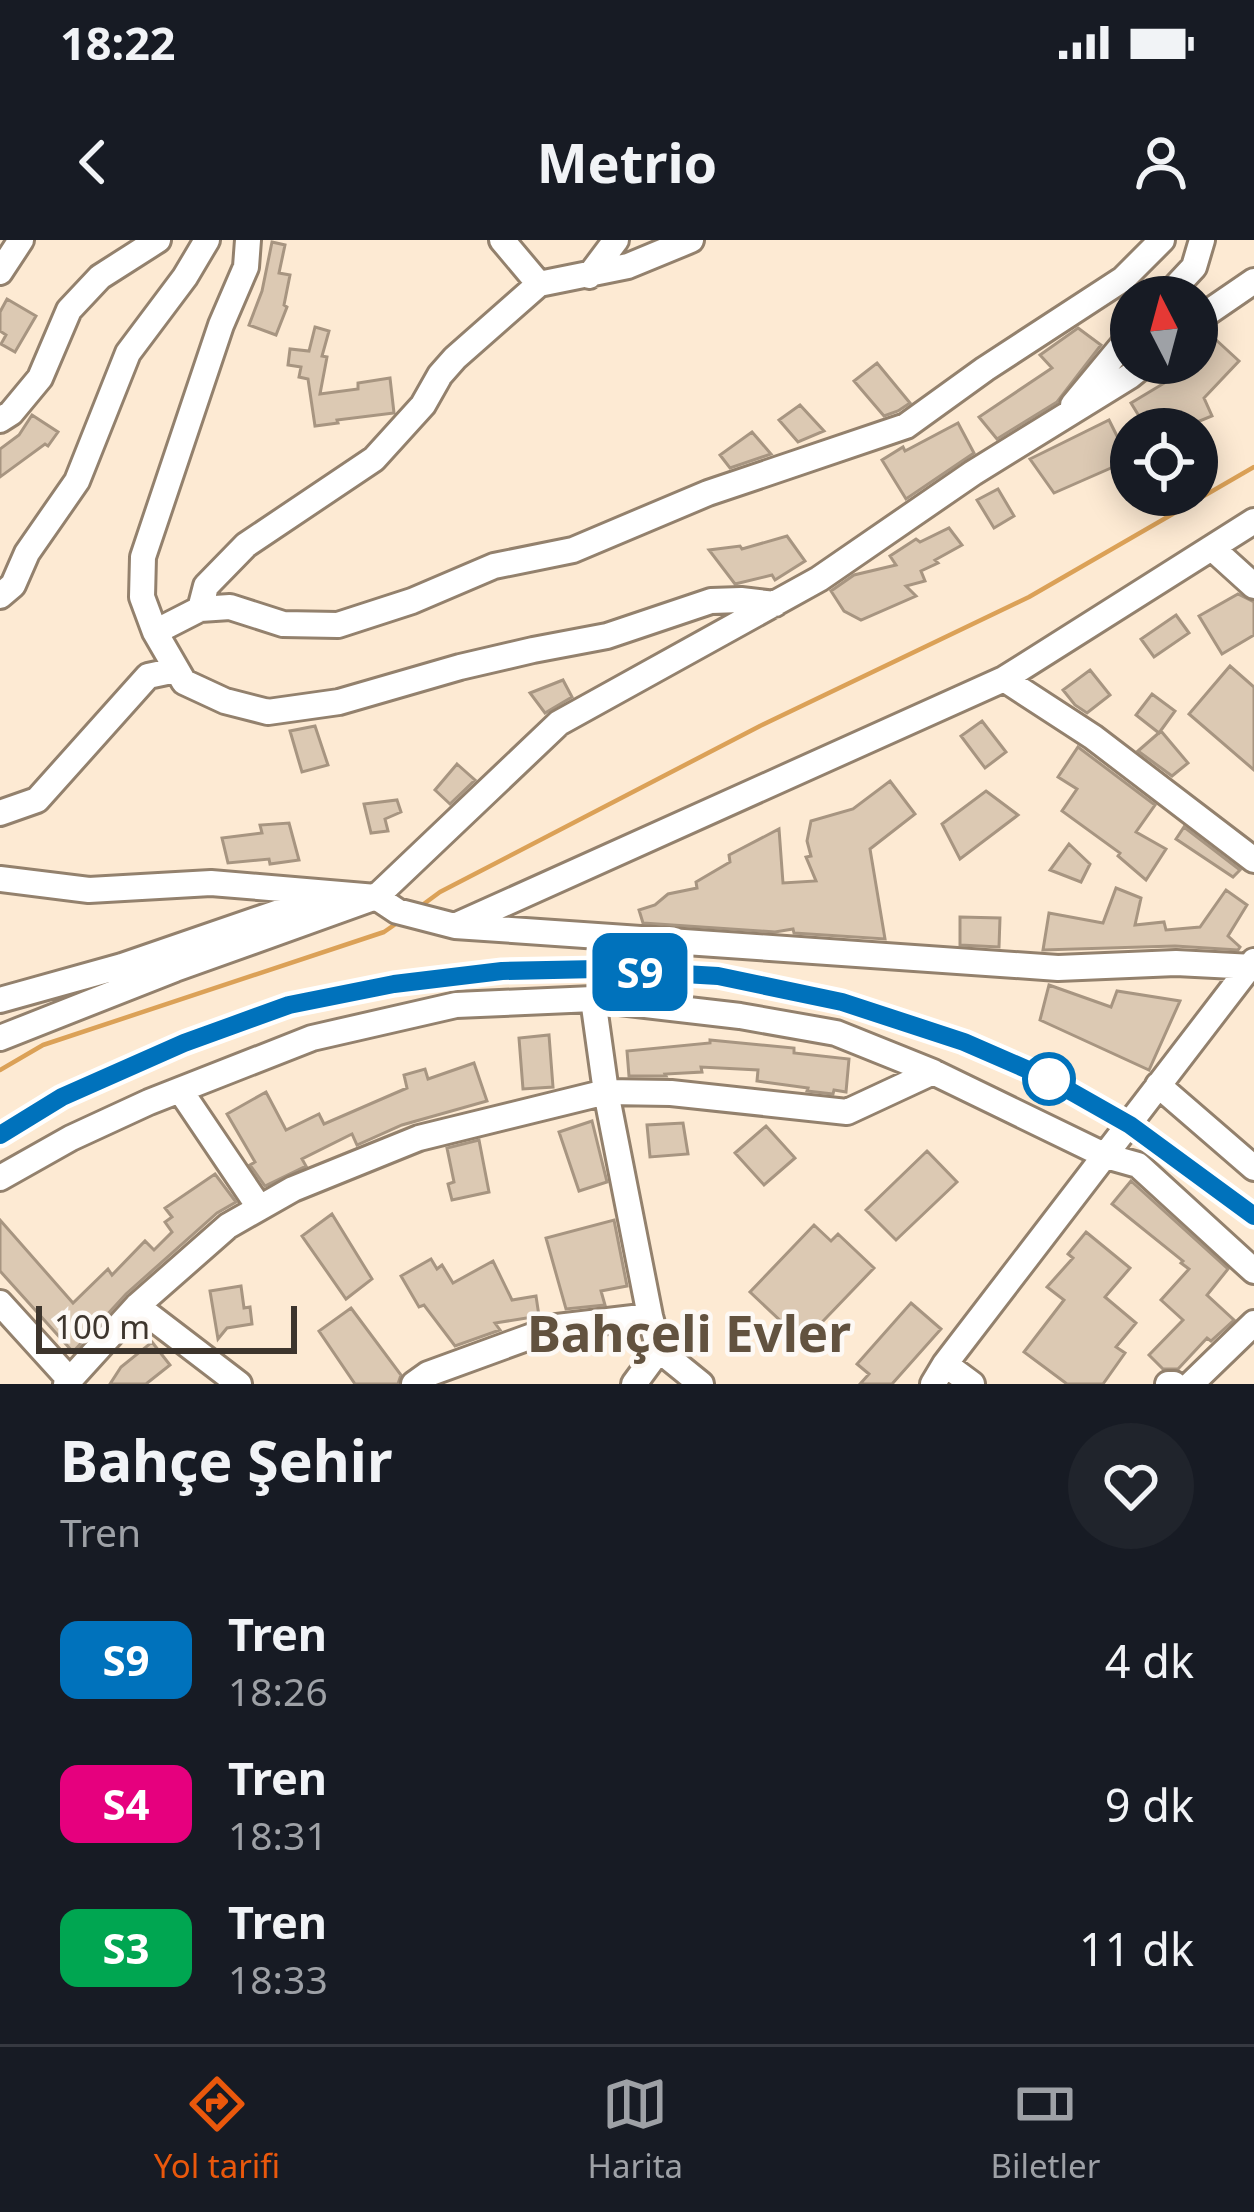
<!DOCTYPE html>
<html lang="tr">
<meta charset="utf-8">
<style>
:root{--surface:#171b24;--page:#20242c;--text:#f1f3f6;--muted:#9ea1a6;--line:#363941;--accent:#ea580c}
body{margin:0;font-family:"Noto Sans",sans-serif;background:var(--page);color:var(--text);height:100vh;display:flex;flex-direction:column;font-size:45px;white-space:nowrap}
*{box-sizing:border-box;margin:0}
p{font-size:39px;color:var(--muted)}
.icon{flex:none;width:66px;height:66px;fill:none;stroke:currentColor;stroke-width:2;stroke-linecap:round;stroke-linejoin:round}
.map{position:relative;height:1144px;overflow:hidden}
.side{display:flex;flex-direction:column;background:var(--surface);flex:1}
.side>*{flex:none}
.badge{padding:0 24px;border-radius:18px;font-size:42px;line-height:78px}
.needle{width:78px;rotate:354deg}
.fabs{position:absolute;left:1110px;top:36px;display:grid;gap:24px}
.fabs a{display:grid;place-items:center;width:108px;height:108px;border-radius:50%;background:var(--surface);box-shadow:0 6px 30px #0003;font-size:60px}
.scale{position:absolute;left:36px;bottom:30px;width:261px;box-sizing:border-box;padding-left:12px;border:6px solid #3d352d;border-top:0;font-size:33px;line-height:42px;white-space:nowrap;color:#3d352d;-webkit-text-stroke:9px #fdf9f5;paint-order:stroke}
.map>.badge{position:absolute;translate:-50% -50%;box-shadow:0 0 0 6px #fff}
.round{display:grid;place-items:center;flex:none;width:126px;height:126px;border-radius:63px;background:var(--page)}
.summary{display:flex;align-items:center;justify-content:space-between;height:204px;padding:0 60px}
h1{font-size:57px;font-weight:700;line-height:90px}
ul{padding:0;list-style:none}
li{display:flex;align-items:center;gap:36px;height:144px;padding:0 60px}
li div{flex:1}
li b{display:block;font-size:45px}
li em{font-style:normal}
li .badge{min-width:132px;font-weight:700;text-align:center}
.status{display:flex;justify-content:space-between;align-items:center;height:84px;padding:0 60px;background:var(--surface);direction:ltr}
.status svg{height:33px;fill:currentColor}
header{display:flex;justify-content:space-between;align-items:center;height:156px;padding:0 60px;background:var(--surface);font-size:54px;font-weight:700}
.tab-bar{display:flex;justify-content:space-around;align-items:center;height:168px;border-top:3px solid var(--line);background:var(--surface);font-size:33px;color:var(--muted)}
.tab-bar a{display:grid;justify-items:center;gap:6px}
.tab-bar .selected{color:var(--accent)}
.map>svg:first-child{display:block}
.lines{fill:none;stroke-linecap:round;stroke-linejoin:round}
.stream{stroke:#dba157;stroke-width:4.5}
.building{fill:#dcc9b3;stroke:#a79581;stroke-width:3}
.minor-casing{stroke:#93816d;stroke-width:30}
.minor{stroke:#fff;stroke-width:24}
.rail-casing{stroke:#75695d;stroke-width:9}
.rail{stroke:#fdf9f5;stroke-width:4.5;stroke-dasharray:14;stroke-linecap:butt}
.line-casing{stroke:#fff;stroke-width:27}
.line{stroke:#0072bc;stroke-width:18}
.stop-dot{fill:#fff;stroke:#0072bc;stroke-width:6}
.labels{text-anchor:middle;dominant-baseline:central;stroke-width:9;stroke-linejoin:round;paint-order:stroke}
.district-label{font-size:51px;font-weight:bold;fill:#62523f;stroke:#fdf9f5}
</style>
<div class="status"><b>18:22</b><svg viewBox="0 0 49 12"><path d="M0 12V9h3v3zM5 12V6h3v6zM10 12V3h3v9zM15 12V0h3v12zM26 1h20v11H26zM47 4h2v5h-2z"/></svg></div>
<header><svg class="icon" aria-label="back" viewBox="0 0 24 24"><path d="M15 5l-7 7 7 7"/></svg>Metrio<svg class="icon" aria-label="person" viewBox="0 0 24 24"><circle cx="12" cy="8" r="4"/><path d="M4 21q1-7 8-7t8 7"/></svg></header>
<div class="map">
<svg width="1254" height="1144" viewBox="0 0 1254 1144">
<rect width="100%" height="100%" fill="#fdead3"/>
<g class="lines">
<path class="stream" d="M 421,666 L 440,652 L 760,486 L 1029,357 L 1254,227
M 0,830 L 43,805 L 384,692 L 397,683"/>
</g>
<path class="building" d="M 272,2 L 285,5 L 279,33 L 290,35 L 284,65 L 287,67 L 276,95 L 249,85 L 262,51 Z
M 7,59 L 36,76 L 15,112 L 1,104 L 6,95 L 0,91 L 0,72 Z
M 315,87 L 329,91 L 322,116 L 327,117 L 320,154 L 358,149 L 358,143 L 390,138 L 394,173 L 337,180 L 338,183 L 315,186 L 308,139 L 299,137 L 301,127 L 288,125 L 290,109 L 309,111 Z
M 1078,88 L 1101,105 L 1057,162 L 997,199 L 979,177 L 1052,128 L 1040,115 Z
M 1214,98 L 1239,121 L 1204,158 L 1212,176 L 1185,187 L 1181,178 L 1163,189 L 1147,189 L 1131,163 L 1166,142 L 1165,140 L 1197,123 L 1197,116 Z
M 877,123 L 910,163 L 898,171 L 884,176 L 854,141 Z
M 800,165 L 824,191 L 798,202 L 779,180 Z
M 32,175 L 58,192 L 48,206 L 45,204 L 0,237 L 0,209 L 19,195 Z
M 1109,180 L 1129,220 L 1054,253 L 1030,219 Z
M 958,183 L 974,213 L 906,259 L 882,220 L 903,207 L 905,211 Z
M 752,192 L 771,214 L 730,228 L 720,215 Z
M 998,249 L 1014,276 L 994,288 L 977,260 Z
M 949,288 L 962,305 L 935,320 L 938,323 L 921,331 L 925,341 L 906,346 L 916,356 L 861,380 L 844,371 L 831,351 L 854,335 L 896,325 L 890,316 L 916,299 L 920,302 Z
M 787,296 L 805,321 L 775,340 L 772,335 L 735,344 L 709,310 L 740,306 L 742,309 Z
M 1238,354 L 1254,362 L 1254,395 L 1222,414 L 1199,376 Z
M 1176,375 L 1189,393 L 1154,417 L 1141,399 Z
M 1230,426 L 1254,447 L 1254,530 L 1189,474 Z
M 1090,430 L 1110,455 L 1087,473 L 1075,465 L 1063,450 Z
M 563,440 L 572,457 L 545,473 L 530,453 Z
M 1152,454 L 1175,471 L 1159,493 L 1136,475 Z
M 982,481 L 1006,512 L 985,528 L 961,496 Z
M 315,486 L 328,525 L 302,532 L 290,491 Z
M 1161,491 L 1188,523 L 1172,536 L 1138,511 Z
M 1078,507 L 1155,565 L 1136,592 L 1166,609 L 1146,640 L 1118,616 L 1120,613 L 1062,571 L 1077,549 L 1058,537 Z
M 457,524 L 475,540 L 450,564 L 435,550 Z
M 890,541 L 915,574 L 870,609 L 885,699 L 794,693 L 793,689 L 775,692 L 643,683 L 639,670 L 655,665 L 668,654 L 697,648 L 696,642 L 730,622 L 729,615 L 779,589 L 783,643 L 816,641 L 806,617 L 811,616 L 807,601 L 811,581 L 853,569 Z
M 986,551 L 1018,575 L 960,619 L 942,584 Z
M 397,560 L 401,572 L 385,579 L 388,591 L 371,593 L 364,564 Z
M 289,583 L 299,620 L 270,624 L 269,619 L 228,623 L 222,598 L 262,593 L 260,585 Z
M 1184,587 L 1240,630 L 1233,637 L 1176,599 Z
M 1069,604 L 1090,624 L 1081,642 L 1050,630 Z
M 1116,648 L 1141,658 L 1135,685 L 1164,682 L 1166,690 L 1200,687 L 1226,650 L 1247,665 L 1228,696 L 1240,707 L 1238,710 L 1175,706 L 1043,710 L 1049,673 L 1103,683 Z
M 960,677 L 1000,678 L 999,707 L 960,705 Z
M 1049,745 L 1111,767 L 1117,751 L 1180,761 L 1149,830 L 1040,780 Z
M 549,795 L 553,847 L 523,849 L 519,798 Z
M 710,800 L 794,808 L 794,813 L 849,819 L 846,852 L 834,850 L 833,854 L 807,851 L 808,848 L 757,841 L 758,830 L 701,827 L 702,832 L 665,834 L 666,836 L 629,836 L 627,811 L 710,803 Z
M 474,823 L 487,861 L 402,885 L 357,905 L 352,894 L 302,919 L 306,926 L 265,946 L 250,925 L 255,922 L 227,874 L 266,852 L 286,890 L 319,874 L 324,884 L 407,848 L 404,835 L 425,829 L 428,839 Z
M 592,881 L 607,942 L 579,951 L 559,892 Z
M 683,883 L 688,914 L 650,917 L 647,885 Z
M 766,886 L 795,918 L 764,945 L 735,913 Z
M 479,900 L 489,952 L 452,960 L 448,944 L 454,942 L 447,908 Z
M 927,911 L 957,942 L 896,1000 L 866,970 Z
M 215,934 L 236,962 L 217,973 L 126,1054 L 73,1112 L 0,1031 L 0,980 L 73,1063 L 108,1029 L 112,1035 L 145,1001 L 154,1010 L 172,992 L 165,982 L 172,977 L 165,968 Z
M 1131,941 L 1228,1029 L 1207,1055 L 1234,1080 L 1211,1101 L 1207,1098 L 1178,1129 L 1163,1129 L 1149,1115 L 1183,1080 L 1161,1060 L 1189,1029 L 1181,1023 L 1183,1021 L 1112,964 Z
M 332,974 L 372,1039 L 346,1059 L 302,996 Z
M 614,980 L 627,1046 L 601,1051 L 605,1065 L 566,1069 L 546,998 Z
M 814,985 L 831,1001 L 838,994 L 874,1028 L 803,1102 L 750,1052 Z
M 1086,992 L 1130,1028 L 1105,1057 L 1136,1083 L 1116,1107 L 1125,1113 L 1103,1144 L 1067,1144 L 1024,1112 L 1064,1060 L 1047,1047 L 1073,1018 L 1068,1014 Z
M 431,1019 L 437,1029 L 442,1025 L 453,1043 L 493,1021 L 512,1060 L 536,1056 L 539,1076 L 495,1083 L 500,1090 L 455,1106 L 424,1065 L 419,1067 L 401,1036 Z
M 241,1046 L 244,1068 L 250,1067 L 252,1084 L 227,1088 L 218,1099 L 210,1051 Z
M 911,1063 L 941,1089 L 892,1144 L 860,1144 L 869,1134 L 857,1124 Z
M 351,1068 L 401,1135 L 398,1144 L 355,1144 L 319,1091 Z
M 152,1102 L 170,1125 L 146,1144 L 110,1144 L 121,1127 Z"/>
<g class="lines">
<defs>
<path id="minor" d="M 248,0 L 246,27 L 221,85 L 143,317 L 142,357 L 155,392 L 184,442 L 225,461 L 268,472 L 339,462 L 460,427 L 533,410 L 607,396 L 711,361 L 741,360 L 775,364
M 502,0 L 539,44 L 628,26 L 691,0
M 0,32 L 21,0
M 589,36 L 616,0
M 1166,57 L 1194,27 L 1202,0
M 1197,80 L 1254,41
M 1073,165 L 1131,95
M 0,180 L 11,173 L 40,138 L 69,70 L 100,37 L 158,0
M 1212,308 L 1254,346
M 0,356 L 13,345 L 27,313 L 77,241 L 128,113 L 185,37 L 207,0
M 200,369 L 206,346 L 246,305 L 374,219 L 423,165 L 440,135 L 455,118 L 539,44
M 155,392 L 200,369 L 230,367 L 283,384 L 338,385 L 412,361 L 494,326 L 573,310 L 708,253 L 906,186 L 985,129 L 1123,39 L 1162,0
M 1004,439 L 1093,497 L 1254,620
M 0,573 L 37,560 L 148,436 L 176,430
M 0,639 L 89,650 L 211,643 L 376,657 L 397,671 L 455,686 L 1058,728 L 1176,723 L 1254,727
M 457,685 L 1004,439 L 1254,281
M 593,759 L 606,852 L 650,1076 L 659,1110 L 701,1144
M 0,760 L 122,726 L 311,661 L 325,660
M 0,798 L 175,729 L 376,657 L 559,483 L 819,339 L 973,233 L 1130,136 L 1146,123
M 933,832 L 1106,916 L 1138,925 L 1254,1031
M 1158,845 L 1254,928
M 180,850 L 259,967
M 0,938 L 71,898 L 149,862 L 312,798 L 456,765 L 593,759 L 740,776 L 836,793 L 933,832 L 847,872 L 671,853 L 606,852 L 419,898 L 293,949 L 228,986 L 137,1066 L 66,1144
M 0,1063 L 70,1140
M 137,1066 L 239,1144
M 945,1124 L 972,1144
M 414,1144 L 428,1134 L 557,1087 L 650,1076
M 634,1144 L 659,1110
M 933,1144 L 945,1124 L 1254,721
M 1168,1144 L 1174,1144
M 1191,1144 L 1254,1083"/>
</defs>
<use href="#minor" class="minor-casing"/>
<use href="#minor" class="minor"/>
<defs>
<path id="rail" d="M 0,895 L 61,857 L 184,803 L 289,765 L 394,744 L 502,731 L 598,729 L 718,736 L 842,762 L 964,802 L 1049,839 L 1130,885 L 1254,976"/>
</defs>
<use href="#rail" class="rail-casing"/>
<use href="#rail" class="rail"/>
</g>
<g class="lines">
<defs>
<path id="line" d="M 0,895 L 62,857 L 184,803 L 289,765 L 394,744 L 502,731 L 598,729 L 718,736 L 842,762 L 964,802 L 1049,839 L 1130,885 L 1254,976"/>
</defs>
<use href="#line" class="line-casing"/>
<use href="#line" class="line"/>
</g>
<circle class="stop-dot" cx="1049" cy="839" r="24"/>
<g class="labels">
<g class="district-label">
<text x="689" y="1092">Bahçeli Evler</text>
</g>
</g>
</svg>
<div class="fabs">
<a><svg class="needle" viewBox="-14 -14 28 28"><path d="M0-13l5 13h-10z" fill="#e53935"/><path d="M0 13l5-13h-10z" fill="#9ea1a6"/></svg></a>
<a><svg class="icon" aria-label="locate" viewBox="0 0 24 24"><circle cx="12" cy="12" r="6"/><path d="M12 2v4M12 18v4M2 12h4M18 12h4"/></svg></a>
</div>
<div class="scale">100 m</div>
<b class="badge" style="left:640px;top:732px;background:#0072bc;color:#fff">S9</b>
</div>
<section class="side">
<div class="summary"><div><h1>Bahçe Şehir</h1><p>Tren</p></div><a class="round"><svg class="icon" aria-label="heart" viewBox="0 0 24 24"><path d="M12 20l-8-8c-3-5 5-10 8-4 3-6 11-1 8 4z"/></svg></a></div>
<ul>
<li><span class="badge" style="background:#0072bc;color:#fff">S9</span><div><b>Tren</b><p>18:26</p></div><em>4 dk</em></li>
<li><span class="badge" style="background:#e6007e;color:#fff">S4</span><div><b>Tren</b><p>18:31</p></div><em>9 dk</em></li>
<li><span class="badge" style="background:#00a651;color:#fff">S3</span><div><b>Tren</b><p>18:33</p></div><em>11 dk</em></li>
</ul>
</section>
<nav class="tab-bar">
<a class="selected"><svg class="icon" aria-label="directions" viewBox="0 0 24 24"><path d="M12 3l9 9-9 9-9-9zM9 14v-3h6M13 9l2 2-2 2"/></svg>Yol tarifi</a>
<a><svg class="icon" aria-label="map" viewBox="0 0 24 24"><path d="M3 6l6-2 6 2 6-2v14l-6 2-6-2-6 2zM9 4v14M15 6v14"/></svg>Harita</a>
<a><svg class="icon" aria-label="tickets" viewBox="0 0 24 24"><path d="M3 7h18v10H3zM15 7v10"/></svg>Biletler</a>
</nav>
